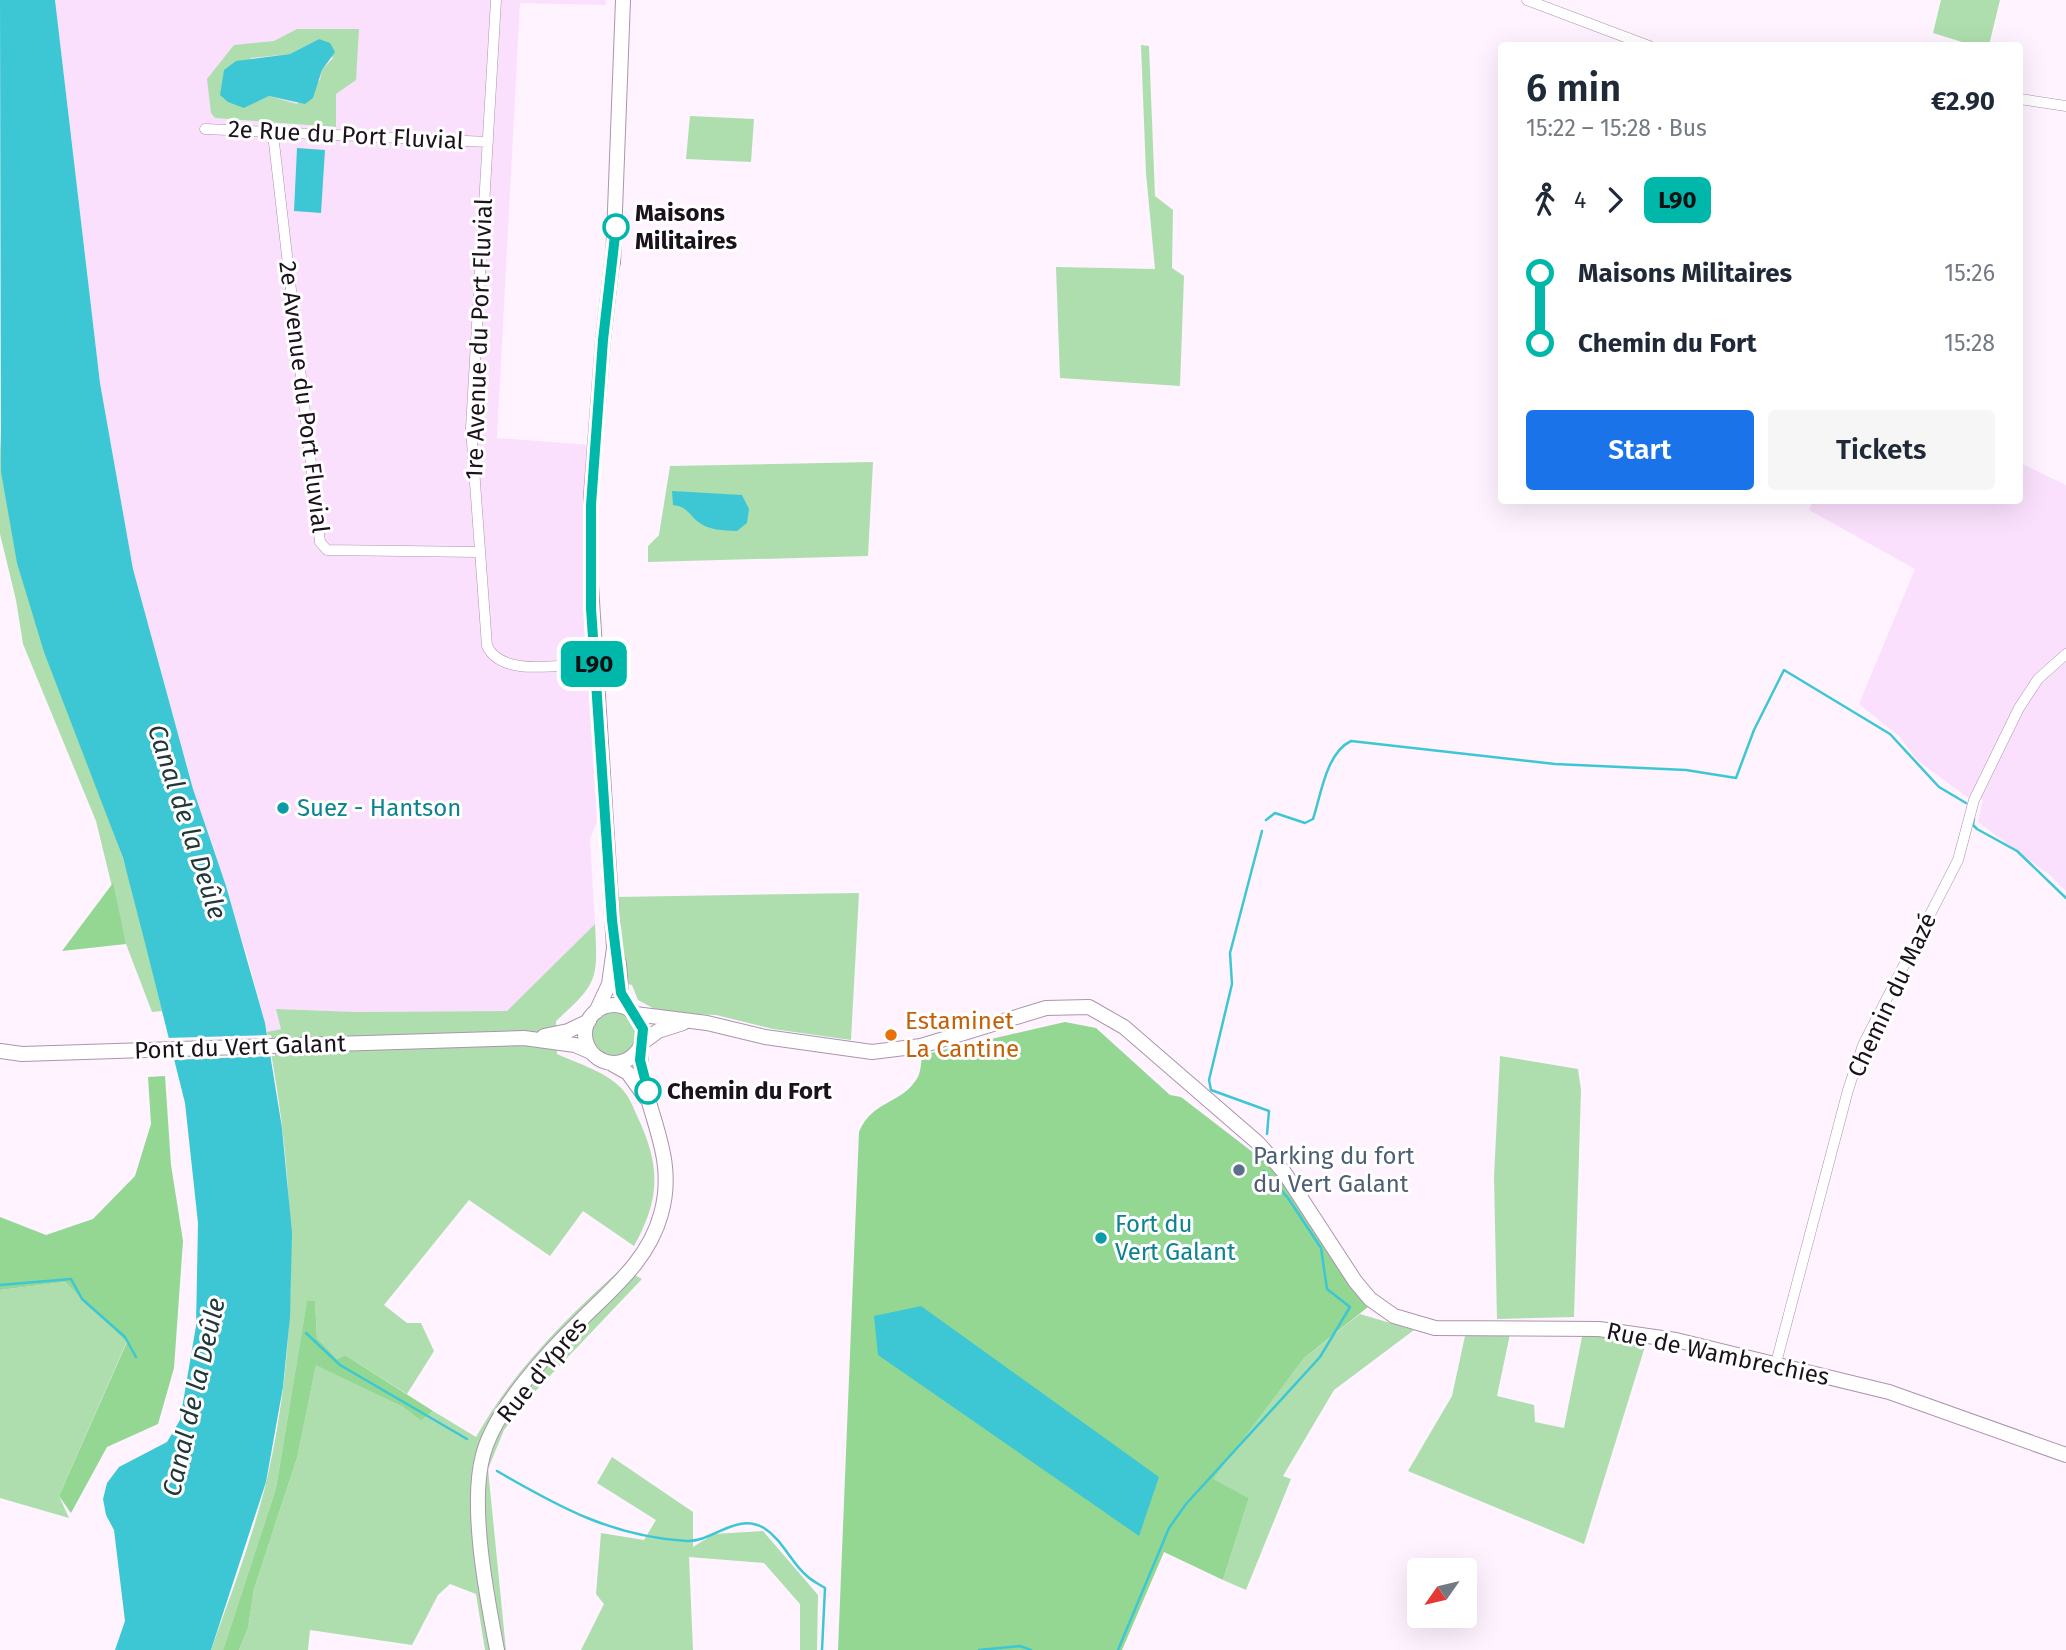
<!DOCTYPE html>
<meta charset="utf-8">
<style>
:root{--surface:#fff;--page:#f6f6f7;--text:#1f2937;--muted:#747a83;--accent:#1a73e8}
body{margin:0;font-family:"Fira Sans",sans-serif;background:var(--page);color:var(--text);height:100vh;display:flex;flex-direction:column;font-size:26px;white-space:nowrap}
*{box-sizing:border-box;margin:0}
p{font-size:23px;color:var(--muted)}
.icon{flex:none;width:38px;height:38px;fill:none;stroke:currentColor;stroke-width:2;stroke-linecap:round;stroke-linejoin:round}
.map{position:relative;flex:1;overflow:hidden}
.details{position:absolute;left:1498px;top:42px;width:525px;height:462px;display:flex;flex-direction:column;background:var(--surface);border-radius:7px;box-shadow:0 7px 28px #0002}
.details>*{flex:none}
.badge{padding:0 14px;border-radius:10px;font-size:24px;line-height:46px}
.needle{width:46px;rotate:236deg}
.buttons{position:absolute;left:1407px;top:1558px;display:grid;gap:14px}
.buttons a{display:grid;place-items:center;width:70px;height:70px;border-radius:7px;background:var(--surface);box-shadow:0 7px 28px #0002;font-size:35px}
.map>.badge{position:absolute;translate:-50% -50%;box-shadow:0 0 0 4px #fff}
.legs{display:flex;align-items:center;gap:10px;height:77px;padding:0 28px;font-size:23px}
.legs p{margin-inline-start:auto}
.summary{display:flex;align-items:center;justify-content:space-between;height:119px;padding:0 28px}
h1{font-size:38px;font-weight:600;line-height:52px}
.action{display:flex;gap:14px;margin-top:auto;padding:14px 28px}
.action a{flex:1;height:80px;border-radius:7px;background:var(--accent);color:#fff;font-size:28px;font-weight:600;line-height:80px;text-align:center}
.action a+a{background:var(--page);color:var(--text)}
ul{padding:0 28px;list-style:none}
li{display:flex;align-items:center;gap:24px;height:70px;font-size:26px}
li i{display:grid;place-items:center;width:10px;height:100%;margin:0 9px;background:currentColor}
li i::after{content:'';width:18px;height:18px;margin:-9px;border:5px solid;border-radius:50%;background:var(--surface)}
li p{margin-inline-start:auto}
li:first-child i{background:linear-gradient(#0000 50%,currentColor 0)}
li:last-child i{background:linear-gradient(currentColor 50%,#0000 0)}
.map>svg:first-child{display:block}
.built{fill:#fae0fc}
.green{fill:#aedeae;fill-rule:evenodd}
.forest{fill:#93d793}
.water{fill:#3dc7d5}
.pier{fill:#fef3ff}
.lines{fill:none;stroke-linecap:round;stroke-linejoin:round}
.stream{stroke:#3dc7d5;stroke-width:2.5}
.street-casing{stroke:#ac94ad;stroke-width:11}
.secondary-casing{stroke:#ac94ad;stroke-width:16}
.street{stroke:#fff;stroke-width:10}
.secondary{stroke:#fff;stroke-width:14}
.line-1-casing{stroke:#fff;stroke-width:16}
.line-1{stroke:#00b8aa;stroke-width:10}
.stop-1-dot{fill:#fff;stroke:#00b8aa;stroke-width:3.5}
.culture-dot{fill:#0f9aa8;stroke:#fff;stroke-width:2.5}
.food-dot{fill:#e8710a;stroke:#fff;stroke-width:2.5}
.service-dot{fill:#5c6f8a;stroke:#fff;stroke-width:2.5}
.labels{text-anchor:middle;dominant-baseline:central;stroke-width:6;stroke-linejoin:round;paint-order:stroke}
.street-label{font-size:24px;fill:#1b121c;stroke:#fff}
.stop-label{font-size:24px;font-weight:bold;fill:#1b121c;stroke:#fff;text-anchor:start}
.culture-label{font-size:24px;fill:#0d838f;stroke:#fff;text-anchor:start}
.food-label{font-size:24px;fill:#c56008;stroke:#fff;text-anchor:start}
.service-label{font-size:24px;fill:#4e5e75;stroke:#fff;text-anchor:start}
.water-label{font-size:26px;font-style:italic;fill:#21383a;stroke:#fff}
</style>
<div class="map">
<svg width="2066" height="1650" viewBox="0 0 2066 1650">
<rect width="100%" height="100%" fill="#fef3ff"/>
<path class="built" d="M 55,0 L 605,0 L 606,5 L 520,3 L 497,438 L 590,445 L 600,815 L 590,839 L 595,924 L 507,1011 L 357,1012 L 277,1009 L 281,1029 L 267,1032 L 247,955 L 193,789 L 133,569 L 100,383 Z
M 2020,463 L 2066,485 L 2066,891 L 2051,876 L 1978,822 L 1983,799 L 1967,797 L 1917,760 L 1900,737 L 1859,704 L 1915,569 L 1809,510 L 1813,500 L 2020,500 Z"/>
<path class="green" d="M 1941,0 L 2000,0 L 1989,45 L 1972,45 L 1933,33 Z
M 297,29 L 359,29 L 356,80 L 336,94 L 336,127 L 215,118 L 211,113 L 207,79 L 234,45 L 274,41 ZM 319,39 L 333,58 L 322,70 L 320,80 L 297,104 L 269,96 L 244,108 L 251,58 L 290,54 Z
M 1141,45 L 1149,46 L 1155,196 L 1173,210 L 1172,268 L 1184,276 L 1180,386 L 1060,378 L 1056,267 L 1155,269 L 1146,173 Z
M 690,116 L 754,119 L 751,162 L 686,159 Z
M 0,432 C 5,583 73,716 122,856 C 139,906 149,959 162,1011 L 152,1012 L 126,944 L 96,821 L 23,644 L 16,600 L 0,534 Z
M 873,462 L 868,556 L 648,562 L 648,546 L 659,535 L 670,466 Z
M 859,893 L 851,1040 L 773,1029 L 716,1015 L 662,1013 L 638,1000 L 632,985 L 624,983 L 616,897 Z
M 595,924 C 598,980 598,983 556,1021 L 557,1054 C 577,1063 609,1073 623,1090 C 630,1098 634,1109 638,1118 C 661,1167 660,1199 634,1246 L 583,1211 L 550,1256 L 469,1200 L 384,1305 L 407,1323 L 421,1323 L 434,1351 L 407,1394 L 345,1355 L 337,1359 L 317,1338 L 315,1302 L 307,1302 L 276,1488 L 223,1650 L 211,1650 C 231,1594 253,1537 267,1479 C 301,1332 296,1179 267,1032 L 281,1029 L 276,1009 L 357,1012 L 507,1011 Z
M591 1035a23 23 0 1 1 46 0a23 23 0 1 1-46 0Z
M 1500,1056 L 1578,1069 L 1581,1090 L 1574,1317 L 1497,1319 L 1494,1177 Z
M 622,1268 L 642,1279 L 527,1400 L 504,1430 L 488,1469 L 506,1650 L 485,1650 L 476,1594 L 450,1584 L 438,1595 L 412,1645 L 310,1630 L 308,1650 L 239,1650 L 248,1628 L 254,1589 L 297,1458 L 316,1364 L 403,1407 L 421,1421 L 433,1411 L 476,1437 C 513,1371 566,1318 622,1268 Z
M 65,1282 L 127,1341 L 59,1496 L 69,1518 L 0,1498 L 0,1290 Z
M 1360,1314 L 1414,1330 L 1334,1390 L 1283,1476 L 1291,1479 L 1246,1590 L 1223,1580 L 1249,1498 L 1212,1479 L 1304,1358 Z
M 1583,1332 L 1647,1340 L 1584,1544 L 1408,1471 L 1452,1396 L 1465,1336 L 1510,1334 L 1497,1396 L 1534,1405 L 1535,1422 L 1564,1428 Z
M 612,1457 L 693,1512 L 693,1547 L 714,1534 L 763,1531 L 818,1595 L 817,1650 L 800,1650 L 800,1604 L 764,1563 L 689,1557 L 693,1650 L 581,1650 L 604,1604 L 596,1594 L 601,1533 L 644,1540 L 656,1520 L 597,1483 Z"/>
<path class="forest" d="M 113,883 L 126,944 L 62,951 Z
M 1065,1022 L 1096,1028 L 1170,1095 L 1181,1097 L 1276,1170 L 1368,1307 L 1304,1358 L 1213,1479 L 1249,1498 L 1223,1580 L 1164,1552 L 1122,1650 L 838,1650 L 859,1132 C 873,1099 902,1105 918,1077 C 921,1071 921,1062 922,1055 Z
M 165,1076 L 171,1165 L 183,1241 L 174,1368 L 158,1424 L 107,1447 L 71,1513 L 59,1496 L 127,1342 L 65,1282 L 0,1290 L 0,1217 L 46,1235 L 93,1219 L 135,1176 L 151,1124 L 148,1077 Z
M 307,1301 L 315,1301 L 317,1338 L 337,1359 L 345,1355 L 433,1411 L 421,1421 L 403,1407 L 316,1365 L 297,1458 L 254,1589 L 248,1628 L 239,1650 L 223,1650 L 276,1488 Z"/>
<path class="water" d="M 0,0 L 55,0 L 100,383 L 133,569 L 193,789 L 226,886 L 265,1023 L 282,1128 L 292,1233 L 290,1317 L 283,1387 L 266,1482 L 211,1650 L 115,1650 L 125,1621 L 114,1530 L 106,1515 L 103,1499 L 107,1483 L 119,1467 L 167,1442 L 180,1420 L 196,1326 L 198,1223 L 185,1103 L 144,939 L 123,858 L 44,652 L 17,563 L 1,472 Z
M 319,39 L 330,43 L 335,52 L 322,70 L 313,98 L 305,104 L 269,96 L 244,108 L 228,102 L 220,95 L 224,70 L 236,61 L 290,54 Z
M 297,148 L 325,150 L 321,213 L 294,211 Z
M 672,491 L 742,495 L 749,509 L 747,523 L 737,531 C 723,530 709,531 697,521 C 688,513 687,507 673,505 Z
M 921,1306 L 1159,1477 L 1139,1536 L 878,1355 L 874,1316 Z"/>
<path class="pier" d="M 271,1035 L 275,1056 L 170,1060 L 165,1038 Z"/>
<g class="lines">
<path class="stream" d="M 1974,818 L 1973,825 L 1977,829 L 2017,851 L 2066,898
M 1266,820 L 1275,813 L 1305,823 L 1313,819 C 1321,795 1326,753 1351,741 L 1555,764 L 1686,770 L 1736,778 L 1754,730 L 1784,670 L 1890,734 L 1939,787 L 1966,803
M 1262,831 L 1230,953 L 1232,984 L 1209,1080 L 1211,1090 L 1269,1111 L 1267,1134
M 0,1285 L 71,1279 L 82,1299 L 125,1337 L 136,1357
M 306,1333 L 340,1365 L 467,1439
M 497,1471 C 559,1507 613,1537 687,1541 C 713,1542 736,1512 764,1528 C 783,1540 791,1563 807,1576 C 812,1581 819,1584 825,1588 L 822,1650
M 979,1650 L 1020,1646 L 1031,1650
M 1118,1650 L 1169,1528 L 1186,1504 L 1320,1357 L 1350,1307 L 1327,1289 L 1321,1248 L 1288,1198 L 1264,1171"/>
<defs>
<path id="street" d="M 496,0 L 471,428 L 487,646 C 503,679 563,663 594,664
M 1527,0 L 1649,46
M 2020,99 L 2066,106
M 205,129 L 488,142
M 273,134 L 320,542 L 327,550 L 478,552
M 1776,1363 L 1848,1090 L 1863,1045 L 1958,860 L 1974,800 L 2019,708 L 2038,679 L 2066,654"/>
<path id="secondary" d="M 613,263 L 623,0
M 619,963 L 621,993 L 630,1010
M585 1034a29 29 0 1 1 58 0a29 29 0 1 1-58 0Z
M 596,1012 L 609,984 L 614,948 L 591,585 L 591,497 L 603,340 L 613,254
M 635,1014 L 707,1023 L 765,1037 L 872,1052 L 921,1046 L 1046,1008 L 1089,1007 L 1124,1027 L 1258,1143 L 1284,1172 L 1355,1281 L 1370,1299 L 1394,1316 L 1435,1328 L 1599,1329 L 1676,1340 L 1889,1392 L 2066,1455
M 544,1036 L 568,1031 L 589,1021
M 643,1042 L 658,1031 L 683,1023
M 0,1051 L 22,1054 L 524,1038 L 575,1045 L 591,1052
M 612,1064 L 628,1073 L 646,1098
M 497,1650 C 487,1598 469,1506 483,1455 C 495,1409 548,1352 582,1319 C 614,1287 649,1259 661,1214 C 679,1151 640,1108 640,1048"/>
</defs>
<use href="#street" class="street-casing"/>
<use href="#secondary" class="secondary-casing"/>
<use href="#street" class="street"/>
<use href="#secondary" class="secondary"/>
</g>
<g class="lines">
<defs>
<path id="line-1" d="M 616,227 L 603,340 L 591,505 L 591,608 L 612,920 L 621,993 L 643,1029 L 640,1060 L 648,1091"/>
</defs>
<use href="#line-1" class="line-1-casing"/>
<use href="#line-1" class="line-1"/>
</g>
<g class="stop-1-dot">
<circle cx="616" cy="227" r="12"/>
<circle cx="648" cy="1091" r="12"/>
</g>
<g class="culture-dot">
<circle cx="283" cy="808" r="7"/>
<circle cx="1101" cy="1238" r="7"/>
</g>
<circle class="food-dot" cx="891" cy="1035" r="7"/>
<circle class="service-dot" cx="1239" cy="1170" r="7"/>
<g class="labels">
<g class="street-label">
<text transform="translate(346 135) rotate(3)">2e Rue du Port Fluvial</text>
<text transform="translate(479 339) rotate(-88)">1re Avenue du Port Fluvial</text>
<text transform="translate(304 397) rotate(83)">2e Avenue du Port Fluvial</text>
<text transform="translate(1892 995) rotate(-65)">Chemin du Mazé</text>
<text transform="translate(240 1047) rotate(-2)">Pont du Vert Galant</text>
<text transform="translate(1718 1354) rotate(12)">Rue de Wambrechies</text>
<text transform="translate(542 1370) rotate(-51)">Rue d'Ypres</text>
</g>
<g class="stop-label">
<text x="635" y="213">Maisons<tspan x="635" dy="28">Militaires</tspan></text>
<text x="667" y="1091">Chemin du Fort</text>
</g>
<g class="culture-label">
<text x="297" y="808">Suez - Hantson</text>
<text x="1115" y="1224">Fort du<tspan x="1115" dy="28">Vert Galant</tspan></text>
</g>
<g class="food-label">
<text x="905" y="1021">Estaminet<tspan x="905" dy="28">La Cantine</tspan></text>
</g>
<g class="service-label">
<text x="1253" y="1156">Parking du fort<tspan x="1253" dy="28">du Vert Galant</tspan></text>
</g>
<g class="water-label">
<text transform="translate(187 822) rotate(72)">Canal de la Deûle</text>
<text transform="translate(194 1397) rotate(-77)">Canal de la Deûle</text>
</g>
</g>
</svg>
<div class="buttons">
<a><svg class="needle" viewBox="-14 -14 28 28"><path d="M0-13l5 13h-10z" fill="#e53935"/><path d="M0 13l5-13h-10z" fill="#747a83"/></svg></a>
</div>
<b class="badge" style="left:594px;top:664px;background:#00b8aa;color:#111">L90</b>
<section class="details">
<div class="summary"><div><h1>6 min</h1><p>15:22 – 15:28 · Bus</p></div><b>€2.90</b></div>
<div class="legs"><svg class="icon" aria-label="walk" viewBox="0 0 24 24"><circle cx="13" cy="4" r="2"/><path d="M13 8l-2 6 4 7M11 14l-3 7M7 12l3-4h3l4 4"/></svg>4<svg class="icon" aria-label="forward" viewBox="0 0 24 24"><path d="M9 5l7 7-7 7"/></svg><b class="badge" style="background:#00b8aa;color:#111">L90</b></div>
<ul>
<li><i style="color:#00b8aa"></i><b>Maisons Militaires</b><p>15:26</p></li>
<li><i style="color:#00b8aa"></i><b>Chemin du Fort</b><p>15:28</p></li>
</ul>
<div class="action"><a>Start</a><a>Tickets</a></div>
</section>
</div>
